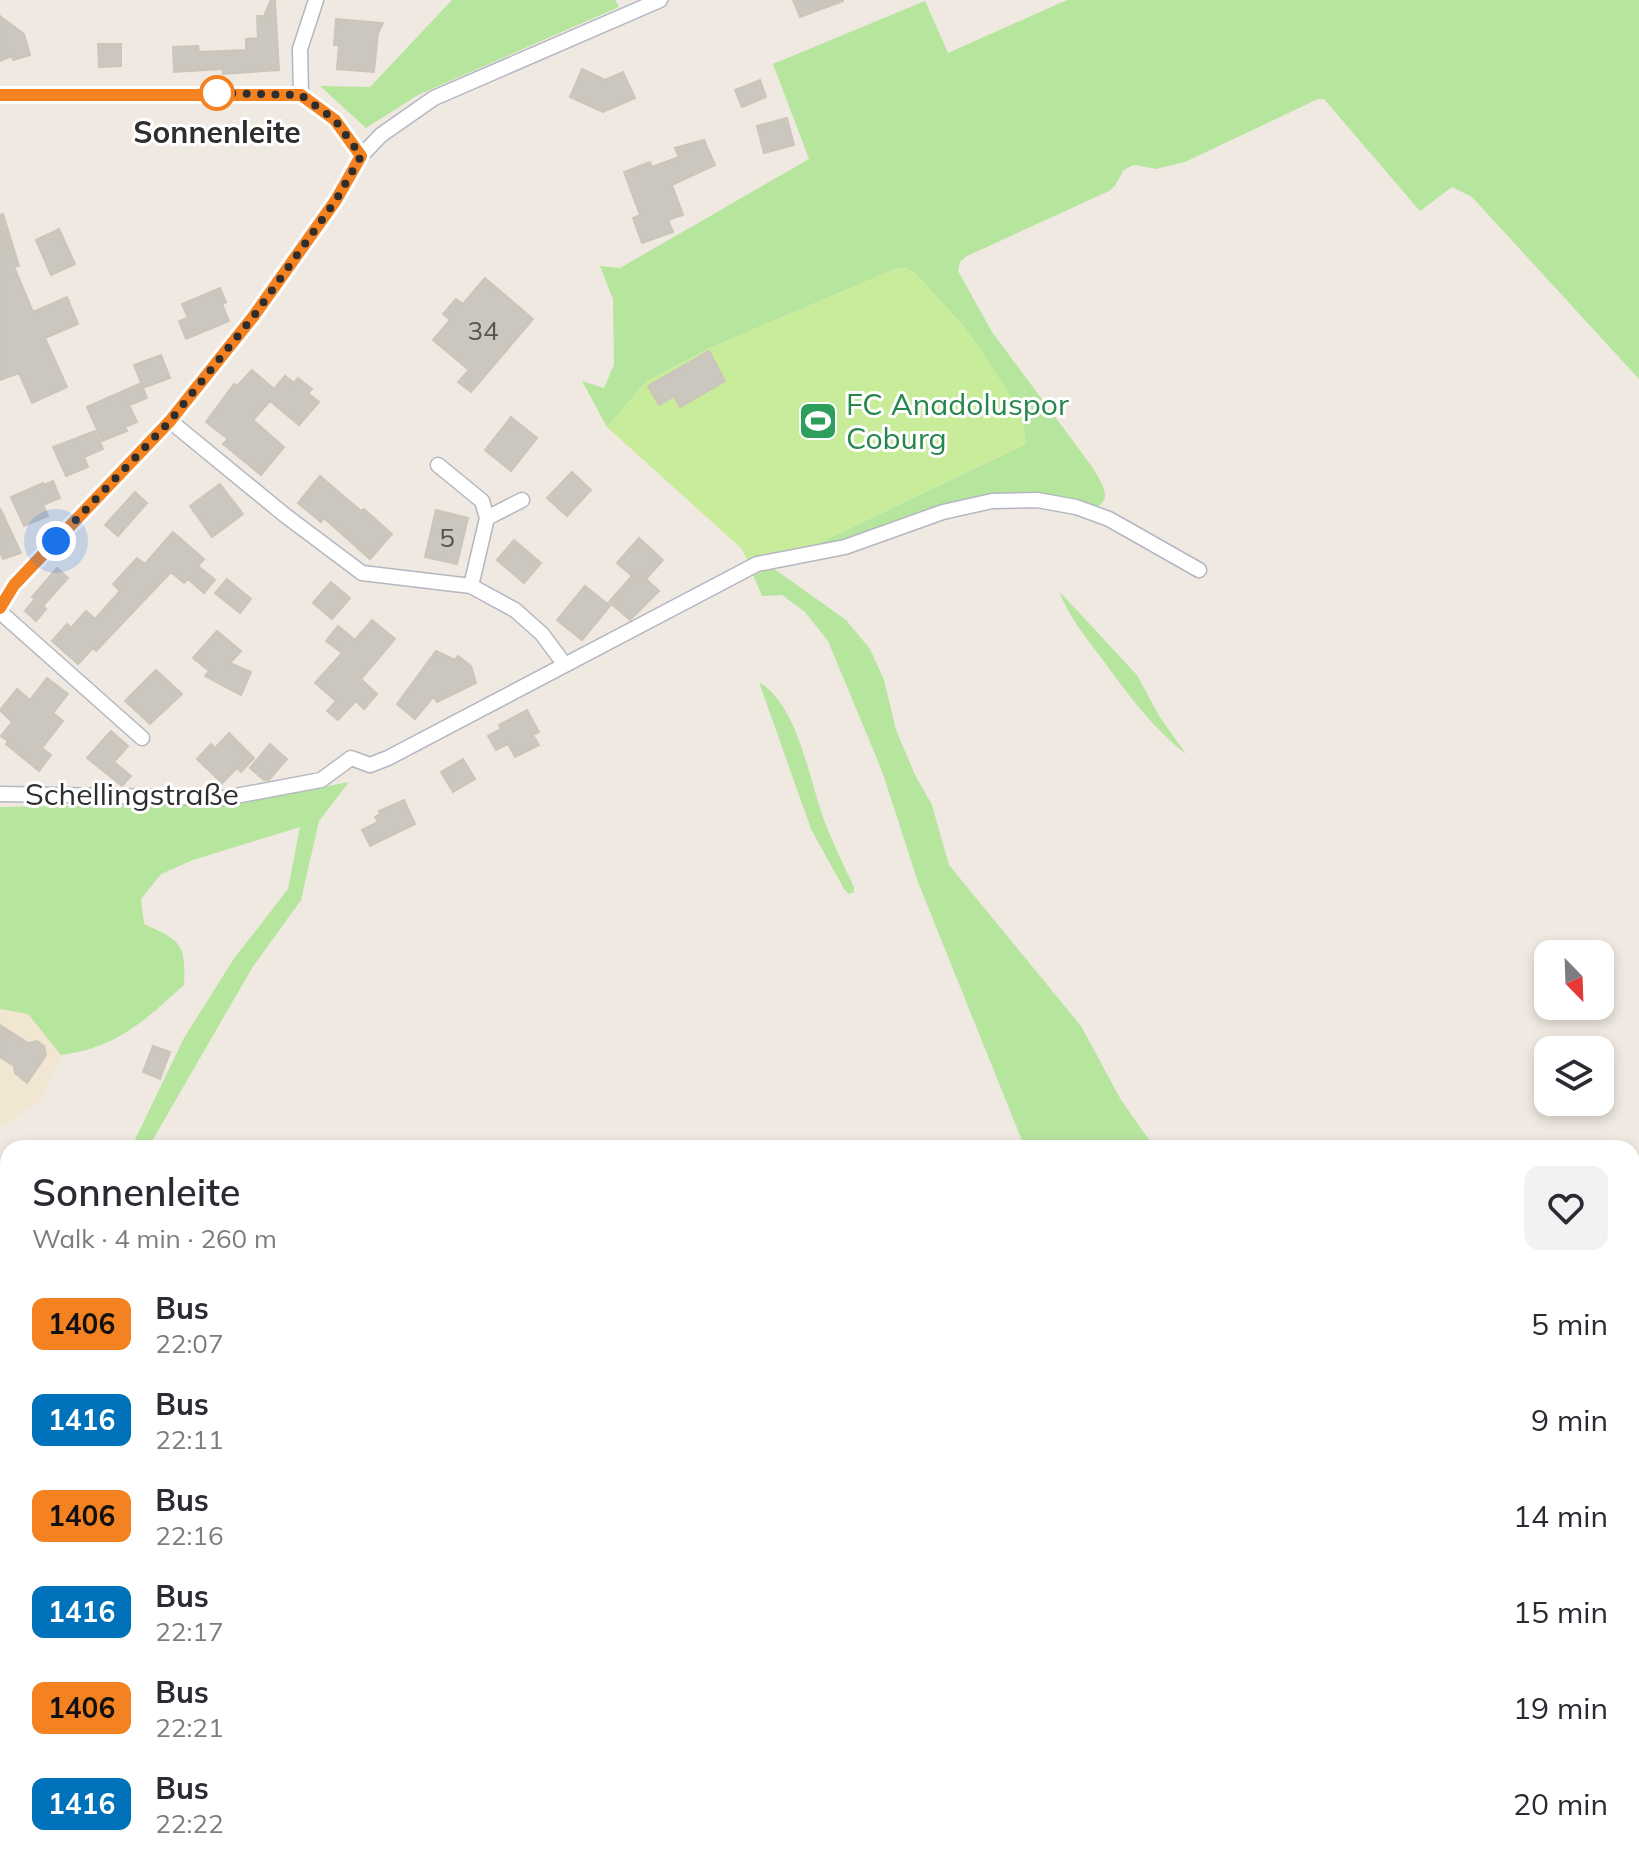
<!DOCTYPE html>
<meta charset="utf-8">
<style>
:root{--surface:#fff;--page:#f2f2f3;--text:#2b2b33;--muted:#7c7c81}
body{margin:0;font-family:Mulish,sans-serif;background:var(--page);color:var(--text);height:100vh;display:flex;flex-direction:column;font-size:30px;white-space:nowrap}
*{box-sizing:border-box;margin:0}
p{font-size:26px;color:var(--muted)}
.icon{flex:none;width:44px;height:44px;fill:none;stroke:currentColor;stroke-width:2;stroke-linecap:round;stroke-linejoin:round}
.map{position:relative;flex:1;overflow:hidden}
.sheet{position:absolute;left:0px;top:1140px;width:1640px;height:730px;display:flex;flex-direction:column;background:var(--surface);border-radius:24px 24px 0 0;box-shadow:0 4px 12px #0003}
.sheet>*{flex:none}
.badge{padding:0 16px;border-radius:12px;font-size:28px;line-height:52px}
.needle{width:52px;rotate:157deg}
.buttons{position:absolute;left:1534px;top:940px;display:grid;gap:16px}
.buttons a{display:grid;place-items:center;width:80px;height:80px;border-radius:16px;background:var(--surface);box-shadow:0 4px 12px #0003;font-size:40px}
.you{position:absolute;width:40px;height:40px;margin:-20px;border:6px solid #fff;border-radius:50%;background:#1a73e8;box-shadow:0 0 0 12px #1a73e833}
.map>.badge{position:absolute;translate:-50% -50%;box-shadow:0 0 0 4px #fff}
.round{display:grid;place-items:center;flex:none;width:84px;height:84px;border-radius:16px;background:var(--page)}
.head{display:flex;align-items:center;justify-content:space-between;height:136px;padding:0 32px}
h1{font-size:38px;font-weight:600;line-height:60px}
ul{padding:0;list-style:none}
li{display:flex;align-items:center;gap:24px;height:96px;padding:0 32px}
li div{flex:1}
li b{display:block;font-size:30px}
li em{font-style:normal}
li .badge{min-width:88px;font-weight:700;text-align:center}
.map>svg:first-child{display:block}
.education{fill:#f0e6d1}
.green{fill:#b6e59e}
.pitch{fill:#c9ec9a}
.water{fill:#75cff0}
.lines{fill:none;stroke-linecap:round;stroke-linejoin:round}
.stream{stroke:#75cff0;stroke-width:5}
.building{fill:#cbc7bf;stroke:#cbc5ba;stroke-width:2}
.street-casing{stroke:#b4b7c1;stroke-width:17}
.secondary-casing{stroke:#b4b7c1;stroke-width:21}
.street{stroke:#fff;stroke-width:14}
.secondary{stroke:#fff;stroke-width:18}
.line-casing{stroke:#fff;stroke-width:18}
.line{stroke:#f58220;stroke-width:12}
.walk{stroke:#2e2e2e;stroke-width:8;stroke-dasharray:0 14.4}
.stop-dot{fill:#fff;stroke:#f58220;stroke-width:4}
.labels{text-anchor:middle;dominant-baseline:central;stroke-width:6;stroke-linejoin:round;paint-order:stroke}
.number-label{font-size:26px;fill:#555452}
.stop-label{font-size:30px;font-weight:bold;fill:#2e2e2e;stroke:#fff}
.leisure-label{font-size:30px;fill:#27864d;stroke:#fff;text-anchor:start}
.street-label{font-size:30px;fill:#2e2e2e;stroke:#fff}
</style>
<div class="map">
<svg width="1639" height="1869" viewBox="0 0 1639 1869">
<rect width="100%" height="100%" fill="#efe9e1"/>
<path class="education" d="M 6,1008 L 28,1014 L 61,1055 L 40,1101 L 0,1128 L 0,1009 Z"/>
<path class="green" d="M 452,0 L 615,0 L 619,7 L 418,95 L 366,128 L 320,86 L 370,87 Z
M 1067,0 L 1639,0 L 1639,379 L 1472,197 L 1452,187 L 1420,211 L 1324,99 L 1318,99 L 1185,162 L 1156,169 L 1136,165 L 1131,166 L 1123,171 L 1115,186 L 1109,191 L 967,256 L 960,262 L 958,271 L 992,332 L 1093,468 C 1102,484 1116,503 1090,509 L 1030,496 L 844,543 L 814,549 L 821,542 L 1026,444 L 987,359 L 964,327 L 915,273 L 906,268 L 895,269 L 710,348 L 647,381 L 607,427 L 582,381 L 604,388 L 614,365 L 613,299 L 600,266 L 620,268 L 809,159 L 773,64 L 925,1 L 948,53 Z
M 773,568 L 846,620 L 870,649 L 884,680 L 896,730 L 915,775 L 932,805 L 949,865 L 1081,1026 L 1121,1100 L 1155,1148 L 1025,1148 L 918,882 L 882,771 L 828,641 L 805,612 L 782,595 L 762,596 L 753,575 Z
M 1059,591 L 1137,675 L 1159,716 L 1186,754 C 1151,726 1129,696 1103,660 C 1086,638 1069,617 1059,591 Z
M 759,682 C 800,707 809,783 826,825 C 834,846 844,866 854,887 L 854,892 L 849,894 L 844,889 L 811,829 Z
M 349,782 L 319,821 L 301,900 L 252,968 L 148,1148 L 131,1148 L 184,1038 L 233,960 L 288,889 L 300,827 L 193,860 L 161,874 L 141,899 L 144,924 C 181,941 186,943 184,985 C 145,1020 117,1048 61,1055 L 28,1014 L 0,1009 L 0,807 L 239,803 Z
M 0,1203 L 8,1203 L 8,1469 L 0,1459 Z
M 1632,1633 L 1639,1633 L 1639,1869 L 124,1869 L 114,1862 L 1632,1862 Z
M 0,1647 L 8,1652 L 8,1779 L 0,1767 Z"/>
<path class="pitch" d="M 906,268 L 915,273 L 964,327 L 987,359 L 1022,414 L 1026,444 L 821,542 L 814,549 L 747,560 L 742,549 L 607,427 L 647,381 L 710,348 L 895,269 Z"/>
<path class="water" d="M 1035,1862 L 1220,1862 L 1252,1869 L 1025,1869 Z"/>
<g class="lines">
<path class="stream" d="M 0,1715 L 6,1717 L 8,1721
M 150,1862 L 154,1864 L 167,1862
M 219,1862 L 226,1869
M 410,1862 L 431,1869"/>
</g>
<path class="building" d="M 271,0 L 275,0 L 279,70 L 223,74 L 223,69 L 174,72 L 173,47 L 198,46 L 199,52 L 246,50 L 246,39 L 258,38 L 257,16 L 264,16 Z
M 793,0 L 843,0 L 843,1 L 800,17 Z
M 0,16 L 24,34 L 30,55 L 13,60 L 12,56 L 0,61 Z
M 336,19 L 383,23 L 378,33 L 374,72 L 337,69 L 339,45 L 334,45 Z
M 98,44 L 121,44 L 121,66 L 99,67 Z
M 582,69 L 605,80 L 623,72 L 635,98 L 603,112 L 570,97 Z
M 760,80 L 766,97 L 742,107 L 735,90 Z
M 787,118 L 794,145 L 764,153 L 757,126 Z
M 704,140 L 715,165 L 672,185 L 683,215 L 668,220 L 673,232 L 642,243 L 633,218 L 640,215 L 624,172 L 650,162 L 652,167 L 679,157 L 675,148 Z
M 3,214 L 19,266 L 14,267 L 33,312 L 67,297 L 78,324 L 45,338 L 67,387 L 32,403 L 19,373 L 0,380 L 0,215 Z
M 59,229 L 75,264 L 51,275 L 36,240 Z
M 485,278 L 533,319 L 471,392 L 458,382 L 469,370 L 433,340 L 450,320 L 443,314 L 456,299 L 463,304 Z
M 220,288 L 226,302 L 222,304 L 229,321 L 186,339 L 179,321 L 188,318 L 182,304 Z
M 709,351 L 725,381 L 680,407 L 674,396 L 659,405 L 648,386 Z
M 161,355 L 170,378 L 143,388 L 134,365 Z
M 252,370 L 274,389 L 285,376 L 294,383 L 298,378 L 312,389 L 308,393 L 319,402 L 299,425 L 270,401 L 253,420 L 284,447 L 261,475 L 223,444 L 228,439 L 206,422 L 234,384 L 237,386 Z
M 141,383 L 147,398 L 129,405 L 137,422 L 125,427 L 127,431 L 102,441 L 87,407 Z
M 511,417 L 537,438 L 511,471 L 485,450 Z
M 95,431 L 103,449 L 84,457 L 88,467 L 66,476 L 53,447 Z
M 572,472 L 591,490 L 567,516 L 547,498 Z
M 320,476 L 361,511 L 364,509 L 392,534 L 370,559 L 324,518 L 321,522 L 298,503 Z
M 53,481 L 60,498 L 43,505 L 48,516 L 24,526 L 11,497 L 43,483 L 44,485 Z
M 220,484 L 243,514 L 212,537 L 190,506 Z
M 135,492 L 147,503 L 118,536 L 105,525 Z
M 0,508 L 21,553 L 3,559 L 0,552 Z
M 436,510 L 468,518 L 457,564 L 425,557 Z
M 173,532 L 204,559 L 198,566 L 215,580 L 204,593 L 188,579 L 184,583 L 171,572 L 96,651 L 93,648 L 78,664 L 52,641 L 67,624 L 71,628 L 86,611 L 95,619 L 120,591 L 113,584 L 137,558 L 145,564 Z
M 639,538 L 663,560 L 646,579 L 659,591 L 630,620 L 609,602 L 632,576 L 617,563 Z
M 514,540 L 541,563 L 524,583 L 497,560 Z
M 57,568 L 68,578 L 43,606 L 46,609 L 36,621 L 25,611 L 35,599 L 32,597 Z
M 227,579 L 251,599 L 240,613 L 215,593 Z
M 331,582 L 350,598 L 332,619 L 313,603 Z
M 585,586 L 610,606 L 582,640 L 557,620 Z
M 372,620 L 395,639 L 361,679 L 377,694 L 364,709 L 356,701 L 338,720 L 327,711 L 336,701 L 315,683 L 342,653 L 326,641 L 338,626 L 355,640 Z
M 217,631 L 241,651 L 230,663 L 251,672 L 241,695 L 205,676 L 209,671 L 193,658 Z
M 436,651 L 455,660 L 458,656 L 471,666 L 476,683 L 437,702 L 433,697 L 415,719 L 397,704 Z
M 156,670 L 182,694 L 150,724 L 125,701 Z
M 47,678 L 68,694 L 53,713 L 63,721 L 42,748 L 51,755 L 39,771 L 6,744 L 8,741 L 1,736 L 12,722 L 0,710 L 17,689 L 30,700 Z
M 527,710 L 539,732 L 533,735 L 539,745 L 515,757 L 508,744 L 496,750 L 488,736 L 501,729 L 499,725 Z
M 111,731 L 128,746 L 114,762 L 131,776 L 122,786 L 87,758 Z
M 229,733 L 254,758 L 241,772 L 237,768 L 222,783 L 197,759 L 211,744 L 215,748 Z
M 270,744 L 287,759 L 269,780 L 264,780 L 250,768 Z
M 463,759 L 475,779 L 453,792 L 441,772 Z
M 404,800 L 415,824 L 370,846 L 362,830 L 378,822 L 375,817 L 380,814 L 379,811 Z
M 0,1025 L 28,1043 L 37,1041 L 44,1046 L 46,1055 L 27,1083 L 15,1073 L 14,1066 L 0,1057 Z
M 153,1046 L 170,1052 L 160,1079 L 143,1072 Z"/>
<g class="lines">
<defs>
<path id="street" d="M 0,95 L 301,95
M 301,95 L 300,49 L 316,0
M 301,95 L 335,120 L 361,156
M 170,421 L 286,516 L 362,573 L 471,586 L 515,610 L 542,634 L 565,665
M 438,465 L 482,501 L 487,518 L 471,586
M 487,518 L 522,500
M 0,608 L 14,585 L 170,421 L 253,317 L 336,200 L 361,156 L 381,135 L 434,98 L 660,0
M 0,612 L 142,738
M 0,794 L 225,798 L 321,780 L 351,758 L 370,765 L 388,758 L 757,564 L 845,547 L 943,512 L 992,501 L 1037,500 L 1076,507 L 1109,519 L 1199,570"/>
<path id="secondary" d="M 0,1526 L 8,1527
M 1632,1611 L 1639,1611"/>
</defs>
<use href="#street" class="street-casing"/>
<use href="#secondary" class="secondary-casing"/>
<use href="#street" class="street"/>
<use href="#secondary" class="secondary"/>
</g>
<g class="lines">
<defs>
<path id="line" d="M 0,95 L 301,95 L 335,120 L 361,156 L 336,200 L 253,317 L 170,421 L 14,585 L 0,608"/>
</defs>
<use href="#line" class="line-casing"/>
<use href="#line" class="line"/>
<path class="walk" d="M 56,541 L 170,421 L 253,317 L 336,200 L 361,156 L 335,120 L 301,95 L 217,93"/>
</g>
<defs>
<symbol id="stadium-square" viewBox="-11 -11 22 22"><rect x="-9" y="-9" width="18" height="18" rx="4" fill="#2e9e5b" stroke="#fff"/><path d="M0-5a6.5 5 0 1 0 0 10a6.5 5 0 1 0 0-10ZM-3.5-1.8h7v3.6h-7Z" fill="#fff"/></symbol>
</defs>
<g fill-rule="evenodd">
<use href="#stadium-square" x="796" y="399" width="44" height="44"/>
</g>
<circle class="stop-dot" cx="217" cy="93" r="16"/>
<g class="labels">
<g class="number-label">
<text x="483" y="330">34</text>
<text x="447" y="537">5</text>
</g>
<g class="stop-label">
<text x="217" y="132">Sonnenleite</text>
</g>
<g class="leisure-label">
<text x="846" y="404">FC Anadoluspor<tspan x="846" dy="34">Coburg</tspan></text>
</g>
<g class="street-label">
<text x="132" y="794">Schellingstraße</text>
</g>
</g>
</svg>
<div class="buttons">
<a><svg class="needle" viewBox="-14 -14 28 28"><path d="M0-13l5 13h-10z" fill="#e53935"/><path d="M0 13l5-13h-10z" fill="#7c7c81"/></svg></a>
<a><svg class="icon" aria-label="layers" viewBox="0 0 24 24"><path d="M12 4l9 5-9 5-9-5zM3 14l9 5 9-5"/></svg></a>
</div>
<div class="you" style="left:56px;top:541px"></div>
<section class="sheet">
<div class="head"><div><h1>Sonnenleite</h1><p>Walk · 4 min · 260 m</p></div><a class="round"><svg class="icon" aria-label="heart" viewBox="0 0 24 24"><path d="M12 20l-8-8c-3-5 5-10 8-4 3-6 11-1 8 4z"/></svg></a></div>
<ul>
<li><span class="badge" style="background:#f58220;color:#111">1406</span><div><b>Bus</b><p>22:07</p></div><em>5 min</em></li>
<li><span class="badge" style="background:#0072bc;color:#fff">1416</span><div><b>Bus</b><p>22:11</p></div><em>9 min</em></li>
<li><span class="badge" style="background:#f58220;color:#111">1406</span><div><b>Bus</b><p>22:16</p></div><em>14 min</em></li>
<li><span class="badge" style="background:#0072bc;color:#fff">1416</span><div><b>Bus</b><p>22:17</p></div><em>15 min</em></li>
<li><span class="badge" style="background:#f58220;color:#111">1406</span><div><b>Bus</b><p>22:21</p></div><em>19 min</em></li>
<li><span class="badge" style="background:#0072bc;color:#fff">1416</span><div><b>Bus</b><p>22:22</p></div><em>20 min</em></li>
</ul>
</section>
</div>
